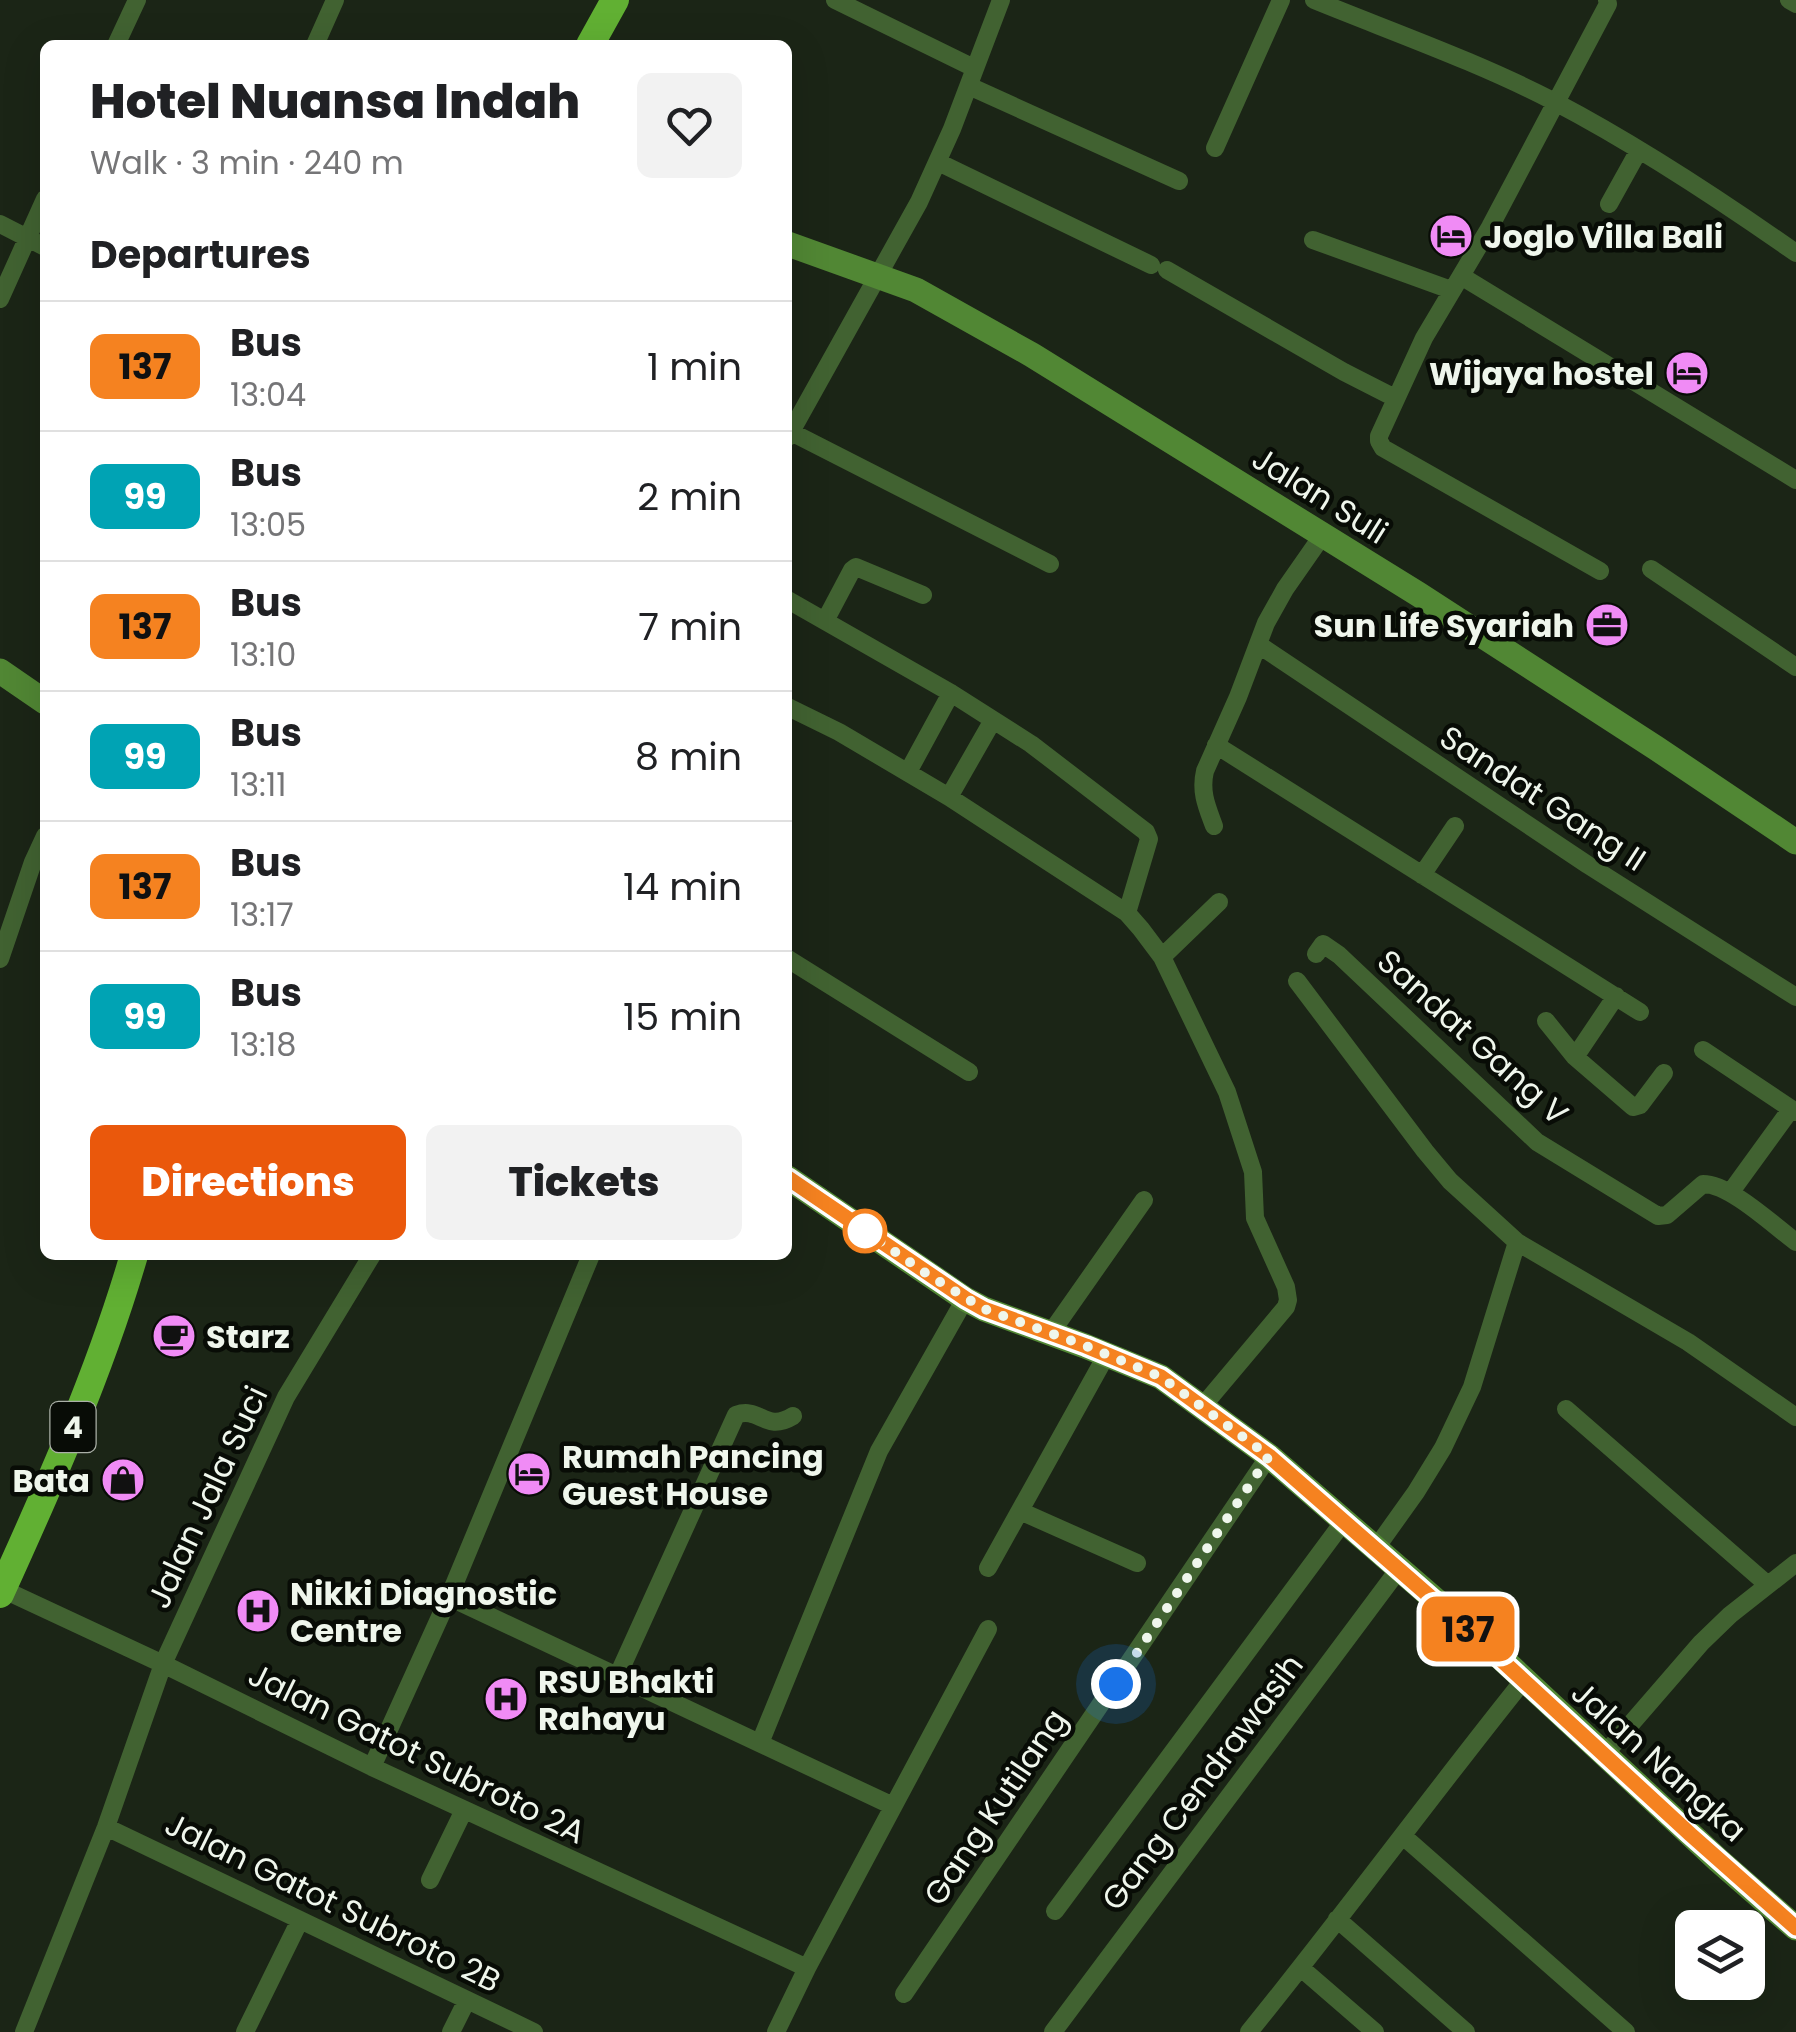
<!DOCTYPE html>
<meta charset="utf-8">
<style>
:root{--surface:#fff;--page:#f2f2f2;--text:#202124;--muted:#757577;--line:#e0e0e0;--accent:#ea580c}
body{margin:0;font-family:Poppins,sans-serif;background:var(--page);color:var(--text);height:100vh;display:flex;flex-direction:column;font-size:38px;white-space:nowrap}
*{box-sizing:border-box;margin:0}
p{font-size:32px;color:var(--muted)}
.icon{flex:none;width:55px;height:55px;fill:none;stroke:currentColor;stroke-width:2;stroke-linecap:round;stroke-linejoin:round}
.map{position:relative;flex:1;overflow:hidden}
.drawer{position:absolute;left:40px;top:40px;width:752px;height:1220px;display:flex;flex-direction:column;background:var(--surface);border-radius:15px;box-shadow:0 10px 40px #0002}
.drawer>*{flex:none}
.badge{padding:0 20px;border-radius:15px;font-size:35px;line-height:65px}
.tools{position:absolute;left:1675px;top:1910px;display:grid;gap:20px}
.tools a{display:grid;place-items:center;width:90px;height:90px;border-radius:15px;background:var(--surface);box-shadow:0 10px 40px #0002;font-size:50px}
.you{position:absolute;width:50px;height:50px;margin:-25px;border:8px solid #fff;border-radius:50%;background:#1a73e8;box-shadow:0 0 0 15px #1a73e833}
.map>.badge{position:absolute;translate:-50% -50%;box-shadow:0 0 0 5px #fff}
h2{padding:0 50px;font-size:38px;line-height:90px}
.round{display:grid;place-items:center;flex:none;width:105px;height:105px;border-radius:15px;background:var(--page)}
.overview{display:flex;align-items:center;justify-content:space-between;height:170px;padding:0 50px}
h1{font-size:48px;font-weight:800;line-height:75px}
.action{display:flex;gap:20px;margin-top:auto;padding:20px 50px}
.action a{flex:1;height:115px;border-radius:15px;background:var(--accent);color:#fff;font-size:40px;font-weight:800;line-height:115px;text-align:center}
.action a+a{background:var(--page);color:var(--text)}
ul{padding:0;list-style:none}
li{display:flex;align-items:center;gap:30px;height:130px;padding:0 50px;border-top:2px solid var(--line)}
li div{flex:1}
li b{display:block;font-size:38px}
li em{font-style:normal}
li .badge{min-width:110px;font-weight:700;text-align:center}
.map>svg:first-child{display:block}
.lines{fill:none;stroke-linecap:round;stroke-linejoin:round}
.minor{stroke:#416231;stroke-width:18}
.secondary{stroke:#518734;stroke-width:25}
.trunk{stroke:#61b033;stroke-width:28}
.line-casing{stroke:#fff;stroke-width:22}
.line{stroke:#f58220;stroke-width:15}
.walk{stroke:#eff6ec;stroke-width:10;stroke-dasharray:0 18}
.stop-dot{fill:#fff;stroke:#f58220;stroke-width:5}
.labels{text-anchor:middle;dominant-baseline:central;stroke-width:9;stroke-linejoin:round;paint-order:stroke}
.shield{fill:#080c06;stroke:#aab0a7;stroke-width:2.5}
.shield-label{font-size:30px;font-weight:bold;fill:#eff6ec}
.poi-label{font-size:32px;font-weight:bold;fill:#eff6ec;stroke:#080c06;text-anchor:start}
.street-label{font-size:32px;fill:#eff6ec;stroke:#080c06}
</style>
<div class="map">
<svg width="1796" height="2032" viewBox="0 0 1796 2032">
<rect width="100%" height="100%" fill="#1b2516"/>
<g class="lines">
<path class="minor" d="M 835,0 L 974,68
M 1314,0 C 1395,33 1478,62 1555,102 C 1639,146 1719,199 1796,253
M 1789,0 L 1796,4
M 116,45 L 137,0
M 315,45 L 335,0
M 969,86 L 1179,181
M 1215,148 L 1281,0
M 938,162 L 1151,265
M 1609,204 L 1639,150
M 0,224 L 45,247
M 1313,240 L 1451,290
M 1167,270 L 1344,372 L 1395,398
M 1461,276 L 1796,480
M 0,299 L 45,199
M 791,432 L 1050,564
M 788,437 L 919,202 L 952,129 L 1001,0
M 1651,569 L 1796,667
M 1600,571 L 1383,448 L 1379,441 L 1379,436 L 1424,338 L 1490,227 L 1608,4 L 1607,0
M 788,600 L 951,693 L 1031,744 L 1146,832 L 1149,839 L 1127,913
M 825,621 L 852,570 L 856,567 L 923,595
M 1259,645 L 1588,865 L 1796,997
M 788,707 L 839,732 L 949,797 L 1127,913 L 1141,929 L 1162,957 L 1227,1092 L 1253,1172 L 1255,1218 L 1286,1287 L 1288,1300 L 1286,1307 L 1202,1407
M 1216,745 L 1640,1012
M 908,772 L 951,693
M 949,797 L 993,720
M 1214,826 C 1207,807 1200,792 1205,771 L 1238,697 L 1266,623 L 1285,589 L 1322,536
M 1422,875 L 1455,826
M 1316,954 L 1323,944 L 1339,955 L 1537,1142 L 1658,1216 L 1667,1215 L 1703,1184 C 1730,1184 1773,1225 1796,1242
M 1162,957 L 1219,902
M 0,959 L 33,862 L 45,836
M 788,959 L 969,1072
M 1297,981 L 1425,1151 L 1450,1181 L 1517,1242 L 1688,1342 L 1796,1417
M 1546,1021 L 1575,1057 L 1633,1107 L 1640,1105 L 1664,1073
M 1703,1050 L 1796,1112
M 1575,1057 L 1616,996
M 1730,1193 L 1791,1109
M 1050,1334 L 1144,1200
M 1566,1409 L 1768,1585
M 1020,1511 L 1137,1563
M 1376,1548 L 1416,1492 L 1443,1448 L 1472,1387 L 1517,1242
M 988,1568 L 1107,1354
M 0,1588 L 163,1664 L 372,1767 L 807,1968
M 449,1597 L 893,1806
M 618,1675 L 736,1415 C 760,1406 765,1433 793,1416
M 760,1743 L 879,1451 L 965,1299
M 1604,1755 L 1701,1643 L 1730,1615 L 1796,1563
M 372,1767 L 449,1597 L 591,1255
M 106,1827 L 534,2032
M 1403,1836 L 1626,2032
M 430,1880 L 464,1810
M 1055,1911 L 1344,1521
M 1337,1919 L 1466,2032
M 1301,1968 L 1375,2032
M 904,1994 L 1269,1456
M 24,2032 L 106,1827 L 163,1664 L 286,1397 L 372,1255
M 245,2032 L 300,1920
M 451,2032 L 467,2000
M 776,2032 L 807,1968 L 988,1629
M 1053,2032 L 1399,1569
M 1249,2032 C 1343,1916 1430,1797 1523,1681"/>
<path class="secondary" d="M 788,244 L 916,290 L 1032,355 L 1418,594 L 1656,748 L 1796,842
M 0,671 L 45,702
M 788,1178 L 965,1299 L 984,1309 L 1085,1346 L 1161,1377 L 1269,1456 L 1485,1643 L 1718,1860 L 1796,1928"/>
<path class="trunk" d="M 590,45 L 615,0
M 0,1594 C 50,1484 100,1372 134,1255"/>
</g>
<g class="lines">
<defs>
<path id="line" d="M 788,1178 L 966,1299 L 984,1309 L 1086,1346 L 1161,1377 L 1269,1456 L 1484,1644 L 1690,1834 L 1796,1928"/>
</defs>
<use href="#line" class="line-casing"/>
<use href="#line" class="line"/>
<path class="walk" d="M 865,1231 L 858,1226 L 927,1274 L 984,1309 L 1086,1346 L 1161,1377 L 1269,1456 L 1116,1684"/>
</g>
<defs>
<symbol id="hotel-disc" viewBox="-11 -11 22 22"><circle r="9.5" fill="#f08bf5" stroke="#080c06"/><path d="M-6-4.5h1.5V1H6V5H4.5V3h-9V5H-6ZM-4 0a1.8 1.8 0 1 1 3.6 0ZM.5 0V-2.5h3Q6-2.5 6 0Z" fill="#111"/></symbol>
<symbol id="office-disc" viewBox="-11 -11 22 22"><circle r="9.5" fill="#f08bf5" stroke="#080c06"/><path d="M-6-3h4V-5.5h4V-3h4V5H-6ZM-1-4.5V-3h2v-1.5ZM-6 0V1H6V0Z" fill="#111"/></symbol>
<symbol id="cafe-disc" viewBox="-11 -11 22 22"><circle r="9.5" fill="#f08bf5" stroke="#080c06"/><path d="M-5.5-4.5H6V0H3Q3 3.5 0 3.5H-2.5Q-5.5 3.5-5.5 0ZM3-3.2v2h1.7v-2ZM-6 4.5H4V6H-6Z" fill="#111"/></symbol>
<symbol id="shop-disc" viewBox="-11 -11 22 22"><circle r="9.5" fill="#f08bf5" stroke="#080c06"/><path d="M-5-2.5h2.3a2.7 3.5 0 0 1 5.4 0H5L5.5 6h-11ZM-1.5-2.5h3a1.5 2.3 0 0 0-3 0Z" fill="#111"/></symbol>
<symbol id="hospital-disc" viewBox="-11 -11 22 22"><circle r="9.5" fill="#f08bf5" stroke="#080c06"/><path d="M-5-5h3v3.5h4V-5h3V5h-3V1.5h-4V5h-3Z" fill="#111"/></symbol>
</defs>
<g fill-rule="evenodd">
<use href="#hotel-disc" x="1426" y="211" width="50" height="50"/>
<use href="#hotel-disc" x="1662" y="348" width="50" height="50"/>
<use href="#office-disc" x="1582" y="600" width="50" height="50"/>
<use href="#cafe-disc" x="149" y="1311" width="50" height="50"/>
<use href="#hotel-disc" x="504" y="1449" width="50" height="50"/>
<use href="#shop-disc" x="98" y="1455" width="50" height="50"/>
<use href="#hospital-disc" x="233" y="1586" width="50" height="50"/>
<use href="#hospital-disc" x="481" y="1674" width="50" height="50"/>
</g>
<circle class="stop-dot" cx="865" cy="1231" r="20"/>
<g class="labels">
<rect class="shield" x="50.5" y="1402" width="45" height="50" rx="8"/>
<g class="shield-label">
<text x="73" y="1427">4</text>
</g>
<g class="poi-label">
<text x="1484" y="236">Joglo Villa Bali</text>
<text x="1654" y="373" text-anchor="end">Wijaya hostel</text>
<text x="1574" y="625" text-anchor="end">Sun Life Syariah</text>
<text x="206" y="1336">Starz</text>
<text x="562" y="1456">Rumah Pancing<tspan x="562" dy="37">Guest House</tspan></text>
<text x="90" y="1480" text-anchor="end">Bata</text>
<text x="290" y="1593">Nikki Diagnostic<tspan x="290" dy="37">Centre</tspan></text>
<text x="538" y="1681">RSU Bhakti<tspan x="538" dy="37">Rahayu</tspan></text>
</g>
<g class="street-label">
<text transform="translate(1320 495) rotate(32)">Jalan Suli</text>
<text transform="translate(1543 798) rotate(33)">Sandat Gang II</text>
<text transform="translate(1473 1037) rotate(42)">Sandat Gang V</text>
<text transform="translate(207 1497) rotate(-65)">Jalan Jala Suci</text>
<text transform="translate(417 1753) rotate(26)">Jalan Gatot Subroto 2A</text>
<text transform="translate(1659 1761) rotate(42)">Jalan Nangka</text>
<text transform="translate(1202 1782) rotate(-53)">Gang Cendrawasih</text>
<text transform="translate(995 1807) rotate(-56)">Gang Kutilang</text>
<text transform="translate(333 1902) rotate(26)">Jalan Gatot Subroto 2B</text>
</g>
</g>
</svg>
<div class="tools">
<a><svg class="icon" aria-label="layers" viewBox="0 0 24 24"><path d="M12 4l9 5-9 5-9-5zM3 14l9 5 9-5"/></svg></a>
</div>
<div class="you" style="left:1116px;top:1684px"></div>
<b class="badge" style="left:1468px;top:1629px;background:#f58220;color:#111">137</b>
<section class="drawer">
<div class="overview"><div><h1>Hotel Nuansa Indah</h1><p>Walk · 3 min · 240 m</p></div><a class="round"><svg class="icon" aria-label="heart" viewBox="0 0 24 24"><path d="M12 20l-8-8c-3-5 5-10 8-4 3-6 11-1 8 4z"/></svg></a></div>
<h2>Departures</h2>
<ul>
<li><span class="badge" style="background:#f58220;color:#111">137</span><div><b>Bus</b><p>13:04</p></div><em>1 min</em></li>
<li><span class="badge" style="background:#00a3b4;color:#fff">99</span><div><b>Bus</b><p>13:05</p></div><em>2 min</em></li>
<li><span class="badge" style="background:#f58220;color:#111">137</span><div><b>Bus</b><p>13:10</p></div><em>7 min</em></li>
<li><span class="badge" style="background:#00a3b4;color:#fff">99</span><div><b>Bus</b><p>13:11</p></div><em>8 min</em></li>
<li><span class="badge" style="background:#f58220;color:#111">137</span><div><b>Bus</b><p>13:17</p></div><em>14 min</em></li>
<li><span class="badge" style="background:#00a3b4;color:#fff">99</span><div><b>Bus</b><p>13:18</p></div><em>15 min</em></li>
</ul>
<div class="action"><a>Directions</a><a>Tickets</a></div>
</section>
</div>
